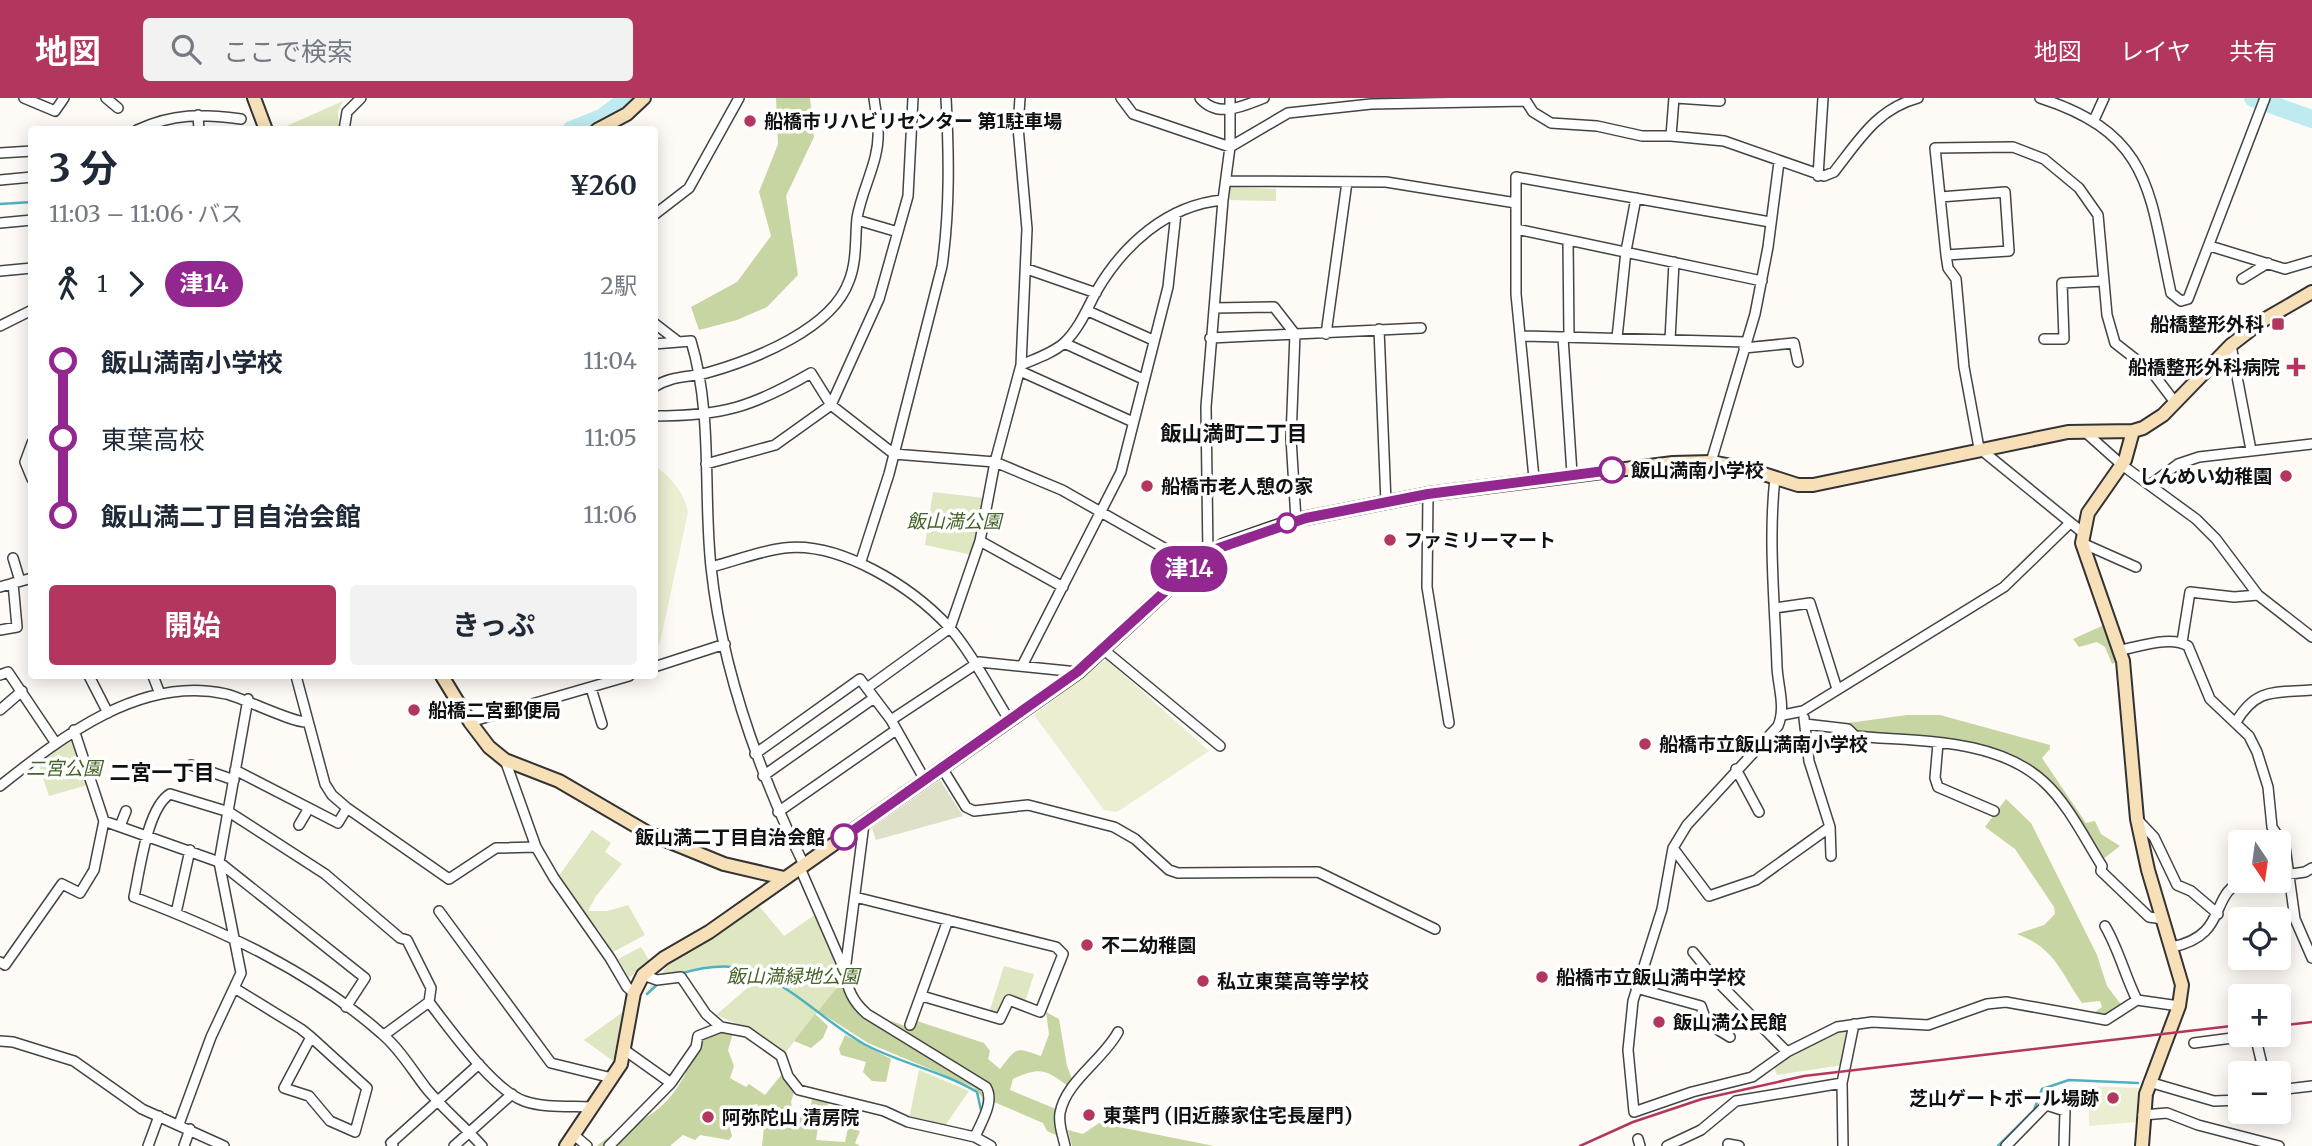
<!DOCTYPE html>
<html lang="ja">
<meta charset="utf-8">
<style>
:root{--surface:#fff;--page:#f2f2f3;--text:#1f2937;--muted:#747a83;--accent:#b3365e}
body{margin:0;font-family:Merriweather,"Noto Sans JP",serif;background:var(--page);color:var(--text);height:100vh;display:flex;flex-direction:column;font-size:26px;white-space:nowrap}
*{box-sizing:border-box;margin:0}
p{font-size:23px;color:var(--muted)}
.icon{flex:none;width:38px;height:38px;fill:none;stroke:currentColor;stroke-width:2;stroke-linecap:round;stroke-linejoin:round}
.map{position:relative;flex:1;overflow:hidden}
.panel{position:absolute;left:28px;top:28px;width:630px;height:553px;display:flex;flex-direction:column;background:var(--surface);border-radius:7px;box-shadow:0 4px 18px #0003}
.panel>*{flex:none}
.badge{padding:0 14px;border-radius:23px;font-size:24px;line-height:46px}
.needle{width:46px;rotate:167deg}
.fabs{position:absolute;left:2228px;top:732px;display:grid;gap:14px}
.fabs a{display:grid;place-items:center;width:63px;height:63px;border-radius:7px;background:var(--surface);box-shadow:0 4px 18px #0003;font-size:35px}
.map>.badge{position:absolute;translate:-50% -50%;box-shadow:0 0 0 4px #fff}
.legs{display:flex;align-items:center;gap:10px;height:77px;padding:0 21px;font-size:23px}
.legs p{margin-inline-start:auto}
.head{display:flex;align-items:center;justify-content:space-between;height:119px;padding:0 21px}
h1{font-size:38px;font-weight:700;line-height:52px}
.button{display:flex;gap:14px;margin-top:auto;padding:14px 21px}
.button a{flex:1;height:80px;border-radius:7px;background:var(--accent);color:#fff;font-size:28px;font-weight:700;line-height:80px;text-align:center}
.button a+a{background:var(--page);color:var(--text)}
ul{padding:0 21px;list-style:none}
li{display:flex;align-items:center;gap:24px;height:77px;font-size:26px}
li i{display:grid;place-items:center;width:10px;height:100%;margin:0 9px;background:currentColor}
li i::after{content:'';width:18px;height:18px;margin:-9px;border:5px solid;border-radius:50%;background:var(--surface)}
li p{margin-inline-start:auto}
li:first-child i{background:linear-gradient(#0000 50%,currentColor 0)}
li:last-child i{background:linear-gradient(currentColor 50%,#0000 0)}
header{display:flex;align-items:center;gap:42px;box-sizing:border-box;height:98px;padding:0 35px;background:var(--accent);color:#fff}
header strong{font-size:33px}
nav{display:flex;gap:38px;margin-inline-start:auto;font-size:24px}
.search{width:490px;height:63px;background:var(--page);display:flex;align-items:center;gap:18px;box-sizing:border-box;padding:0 24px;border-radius:7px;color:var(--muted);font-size:26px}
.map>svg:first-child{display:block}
.green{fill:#dee6c2}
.forest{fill:#c7d5a2}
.cemetery{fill:#dee0c7}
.pitch{fill:#eceed2}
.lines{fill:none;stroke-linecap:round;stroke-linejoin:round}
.stream{stroke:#4eb1c0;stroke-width:2.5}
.river{stroke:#bfebf0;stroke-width:18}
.street-casing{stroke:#444;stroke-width:12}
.secondary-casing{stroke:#333;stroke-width:16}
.street{stroke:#fff;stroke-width:9}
.secondary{stroke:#f7dfb8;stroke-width:12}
.rail{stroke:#b3365e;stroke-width:2.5}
.line-1-casing{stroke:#fff;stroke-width:16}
.line-1{stroke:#92278f;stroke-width:10}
.poi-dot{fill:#b3365e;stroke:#fff;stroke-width:2.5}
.stop-1-dot{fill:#fff;stroke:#92278f;stroke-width:3.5}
.labels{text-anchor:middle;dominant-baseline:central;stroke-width:7;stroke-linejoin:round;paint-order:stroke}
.poi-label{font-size:19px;font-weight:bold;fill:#111;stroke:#fff;text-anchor:start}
.stop-label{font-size:19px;font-weight:bold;fill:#111;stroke:#fff;text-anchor:start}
.park-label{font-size:19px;font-style:italic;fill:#446327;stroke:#fff}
.neighbourhood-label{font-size:21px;font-weight:bold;fill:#111;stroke:#fff}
</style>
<header>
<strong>地図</strong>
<div class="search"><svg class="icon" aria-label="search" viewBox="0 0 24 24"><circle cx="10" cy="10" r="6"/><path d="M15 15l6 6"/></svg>ここで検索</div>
<nav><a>地図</a><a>レイヤ</a><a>共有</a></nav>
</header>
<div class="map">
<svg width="2312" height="1048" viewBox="0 0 2312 1048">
<rect width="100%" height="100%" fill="#fefaf6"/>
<path class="green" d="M 343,3 L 338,14 L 339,31 L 280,31 Z
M 1229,89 L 1276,91 L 1276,103 L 1230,102 Z
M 933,394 L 984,400 L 972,457 L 925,447 Z
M 73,638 L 91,686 L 49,698 L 38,664 Z
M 592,732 L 611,745 L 605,754 L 622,766 L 596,798 L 588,813 L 607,813 L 628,807 L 645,837 L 613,854 L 598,831 L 581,817 L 558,779 Z
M 759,808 L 784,838 L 816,816 L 843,876 L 843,882 L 784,956 L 747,930 L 716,917 L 752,886 L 734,867 C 697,869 673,871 644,896 L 670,865 Z
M 641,849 L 649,862 L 629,880 L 618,861 Z
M 1004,868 L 1034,876 L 1025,904 L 1009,898 L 998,917 L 989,915 Z
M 627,911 L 624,944 L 613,963 L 584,942 Z
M 1847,929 L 1850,933 L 1843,967 L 1777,977 L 1774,968 L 1790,956 Z
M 919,972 L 969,993 L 944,1029 L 909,1021 Z"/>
<path class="forest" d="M 776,0 L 810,0 L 814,39 L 786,98 L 798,177 L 767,209 L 737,222 L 699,232 L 691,209 L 737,184 L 771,138 L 759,94 L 778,46 Z
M 2104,527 L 2116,564 L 2112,566 L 2105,549 L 2097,544 L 2079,549 L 2073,541 Z
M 1907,617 L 1940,617 L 2050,647 L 2050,651 L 2042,660 L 2086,725 L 2095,723 L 2101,736 L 2120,748 L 2102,762 L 2061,700 L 1997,653 L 1857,635 L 1848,630 L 1848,625 Z
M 2006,701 L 2031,725 L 2097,857 L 2107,888 L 2123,909 L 2109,918 L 2091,917 L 2102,909 L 2100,903 L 2082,905 C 2060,874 2056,851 2017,836 L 2044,827 L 2055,816 L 2054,809 L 2015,751 L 1985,729 Z
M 843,882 L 848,899 L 980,989 L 986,997 L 983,1011 L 982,999 L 973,989 L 868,945 L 818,913 Z
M 1046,914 L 1059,921 L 1067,968 L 1073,983 L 1068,988 C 1045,971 1040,969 1013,981 L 1010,992 L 1056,1011 L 1058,1038 L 1047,1033 L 1043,1025 L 994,1004 L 994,993 L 988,986 L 889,922 L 913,931 L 917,923 L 984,945 L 990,953 L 988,961 L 1000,971 C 1018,949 1014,949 1041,958 L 1049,936 Z
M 815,916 L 828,928 L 823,940 L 811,950 L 794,943 Z
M 734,932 L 728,952 L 734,968 L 730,980 L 746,989 L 749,986 L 765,997 L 782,976 L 795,991 L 791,1004 L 793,1013 L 804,1020 L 811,1008 L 812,999 L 830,1003 L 819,1022 L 816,1042 L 845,1044 L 848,1030 L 860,1033 L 855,1045 L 860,1048 L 762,1048 L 765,1021 L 757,1006 L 725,1013 L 732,1038 L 729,1042 L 700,1037 L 695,1042 L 683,1037 L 670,1048 L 597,1048 C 616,1031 640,1026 658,1011 C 678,995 693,965 700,940 L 712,933 Z
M 845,937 L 891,961 L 886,984 L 872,983 L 863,974 L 866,964 L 841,957 L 839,951 Z
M 1099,1025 L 1214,1048 L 1072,1048 L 1068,1032 L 1083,1036 Z"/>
<path class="cemetery" d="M 940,682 L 963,718 L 876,742 L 872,730 Z"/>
<path class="pitch" d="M 654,367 C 671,379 684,394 688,414 L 660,545 L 655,549 Z
M 1106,561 L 1209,653 L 1117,714 L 1104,712 L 1034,617 Z
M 2088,988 L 2140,990 L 2136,1024 L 2089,1028 Z"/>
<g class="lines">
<path class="stream" d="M 0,106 L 32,104
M 679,876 C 703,869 733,864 757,875 C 796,892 827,925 864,946 C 899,965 942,973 977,994 L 981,1012
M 647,896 L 660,884
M 1998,1048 L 2034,1012 L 2042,991 L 2069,982 L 2138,985"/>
<path class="river" d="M 2253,0 L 2312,21
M 571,32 L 603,19 L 628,0"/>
<defs>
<path id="street" d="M 24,0 L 55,13 L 64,0
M 106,0 L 118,10
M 1121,0 L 1133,16 L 1230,49 L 1288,15 L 1371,6 L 1526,3
M 1200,0 C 1218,21 1243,8 1264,0
M 1524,0 L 1533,14 L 1551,25 L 1597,28 L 1642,38 L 1671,38 L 1724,43 L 1824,78 L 1834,74 C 1859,42 1877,11 1918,0
M 1676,0 L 1720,3
M 2040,0 C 2152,36 2149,94 2171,195 L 2181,203 L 2188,201 L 2265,0
M 198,17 L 199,32
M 2094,22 L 2104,0
M 137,32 C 174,15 201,16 241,21
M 344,32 L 347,14 L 361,0
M 1671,38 L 1674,0
M 0,55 L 32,53
M 1818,78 L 1823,0
M 0,82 L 32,79
M 1227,83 L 1386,84 L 1516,105
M 1940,99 L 2005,94 L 2009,153 L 1946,157
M 654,117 L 689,90 L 739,0
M 857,122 L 898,134
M 0,125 L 32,122
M 1516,131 L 1762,183
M 1568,142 L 1569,239
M 2210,148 L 2285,171 L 2312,163
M 1027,171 L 1096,195
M 0,173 L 32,170
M 2242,181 L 2268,165
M 1214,210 L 1274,209 L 1295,236 L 1291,340 L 1296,422
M 1088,213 L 1153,242
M 654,225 L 676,242
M 0,228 L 32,212
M 1379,231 L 1386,405
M 1326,236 L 1347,84
M 1520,238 L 1746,244
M 1563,239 L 1572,376
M 1210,240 L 1421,230
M 1617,240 L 1626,153 L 1636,100
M 2044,241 L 2064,241 L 2062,185 L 2104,183
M 1670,242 L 1674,164
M 1064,245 L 1143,281
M 654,246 L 691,243 C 713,316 703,394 711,469 C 722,573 759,674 804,767
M 2231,247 L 2251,352
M 1744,250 L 1794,245 L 1798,264
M 1021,267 C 1035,261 1053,255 1064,245 C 1079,231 1087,211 1096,194 C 1123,147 1167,107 1223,102
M 1020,273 L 1133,324
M 654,289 C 672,277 690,280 710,274 C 755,261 832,231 849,183 C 857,163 855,141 857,120 C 862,90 880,62 878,32 C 878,21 875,10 874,0
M 654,318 C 723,318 752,309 811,275 L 831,307 L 894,356 L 995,364 L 1062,392 L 1194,467
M 2084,333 L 2122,367 L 2196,421 L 2216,441 L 2258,497 L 2312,539
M 32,345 L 25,364 L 32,381
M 1711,364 L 1755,216 L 1768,149 L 1779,64
M 706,366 L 775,347 L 831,307 L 879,201 L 908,98 L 913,0
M 1534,380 L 1516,196 L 1516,79 L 1770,124
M 1775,380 C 1768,442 1775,507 1777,569 C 1778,589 1786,609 1778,628 L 1687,727 L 1673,750 L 1662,811 L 1633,903 L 1628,952 L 1634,1014 L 1692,994 L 1752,979 L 1787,954 L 1837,929 L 1872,924 L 1928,927 L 1987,906 L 2006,904 L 2106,922 L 2137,902 L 2179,908
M 2151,386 L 2178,366 L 2199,359 L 2312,346
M 1428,396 L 1427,489 L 1449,625
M 2082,434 L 1979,350 L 1964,269 L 1956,181 L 1948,170 L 1946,157 L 1935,50 L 2013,49 L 2044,61 L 2079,90 L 2098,117 L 2107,217 L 2115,245 L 2152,274 L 2174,303
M 980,443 L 1063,489
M 2082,445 L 2136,469
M 1208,457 L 1206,309 L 1223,102 L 1230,49 L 1230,0
M 13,460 L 20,483
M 861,463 L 889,376 L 942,168 C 950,112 949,56 946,0
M 711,469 C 735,463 760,453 784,450 C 840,443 912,489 949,529 C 970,552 992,595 1010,623
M 0,489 L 32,480
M 1775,510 L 1810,505 L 1837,591
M 0,532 L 17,529 L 13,485
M 2182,544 L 2190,494 L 2234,499 L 2258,497
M 1104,552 L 1220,648
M 2120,552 C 2139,549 2171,537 2188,548 L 2210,601 L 2249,638 L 2257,654 L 2268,689 L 2272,729 L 2285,749 L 2295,821 L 2312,860
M 1022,568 L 1121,374 L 1168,189 L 1176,115
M 654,569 L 725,546
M 0,577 L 8,574 L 55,644
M 89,578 L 108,615
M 153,578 L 160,596
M 296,578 L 325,686 L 332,697 L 347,710 L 449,781 L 496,750 L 536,749
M 591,590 L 602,626
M 867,590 L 950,530 L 980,443 L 995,364 L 1021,267 L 1027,131 L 1018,29 L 1020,0
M 0,612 L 22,593
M 1783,617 L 1803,613 L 2004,489 L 2069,426
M 1804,620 L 1809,663 L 1830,729 L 1831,758
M 891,622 L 979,564 L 1078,574
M 470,624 L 629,578
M 2236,624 C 2257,589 2275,595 2312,592
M 1805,626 L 1848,631 L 1855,638 C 1917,644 1995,639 2044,684 C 2068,706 2085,741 2102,768 L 2101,773 L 2149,819 L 2163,821
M 1938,645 L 1935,680 L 1938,689 L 1994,713
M 755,656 L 860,581 L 891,622 L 925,682
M 505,662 L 536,749 L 554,780 L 610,860 L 627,889 L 634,895
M 191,667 L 234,682
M 942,670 L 966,709 L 974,713 L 1028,707 L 1114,729 L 1135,741 L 1169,772 L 1178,775 L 1318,774 L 1435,831
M 1736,671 L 1759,714
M 235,672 L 338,725 L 347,710
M 763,678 L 874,600
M 0,688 C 63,638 141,577 226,596 C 246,601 293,625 307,624
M 778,714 L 896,632
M 2137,721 L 2154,739 L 2177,787 L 2191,793 L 2218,816
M 104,723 L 219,764 L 365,880 L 346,909
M 864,726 L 845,873 C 847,891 853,904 867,916 L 986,989 C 995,1004 981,1024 975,1039
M 299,727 L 309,710
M 120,728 L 126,713
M 1673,750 L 1709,798 L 1756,782 L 1830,729
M 800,770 L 844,871
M 2278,778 L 2305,774 L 2312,770
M 855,799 L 1056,849 L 1063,856 L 1040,914 L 1009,902 L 1000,921 L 922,898
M 439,813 L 551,965 L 612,980
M 176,815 L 190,752
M 2105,828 C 2119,852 2125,878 2137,902
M 2172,849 C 2231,837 2207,794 2246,782
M 1693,854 L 1715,881 L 1787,954
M 0,864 L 5,867 L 62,786 L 80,795 L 94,772 L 104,723 L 74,632
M 643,877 L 657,882 L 681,879 L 706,916 L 721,929 L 747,934 L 781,958 L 788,978 L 799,992 L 884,1013 L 908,1024 L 975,1039 L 991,1048
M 1636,890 L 1701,908 L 1707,925 L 1730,939
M 236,891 L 301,931 L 311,939 L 367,990 L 355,1034 L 330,1023 L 309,998 L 284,990 L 311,939
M 910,927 L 948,822
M 384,937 L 429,904
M 0,943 L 13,944 L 74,963 L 142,1011 L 224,1048
M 2194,945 L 2255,937 L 2264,975
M 626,953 L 671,985 L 696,949 L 698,938 L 721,929
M 2149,984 L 2214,1003 L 2240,1002
M 2278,992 L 2312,988
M 2143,1017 L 2167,1015 L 2198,1027 L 2279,1048
M 179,1026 L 211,939 L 241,875 L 219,764 L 248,601
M 574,1037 L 587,1048
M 1638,1041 L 1640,1048
M 1728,1046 L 1739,1048
M 148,1048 L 159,1018
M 184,1048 L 190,1031
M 393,1048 L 391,1045 L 479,966
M 454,1048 L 512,996
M 482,1048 C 464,1028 443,1011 426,990 C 412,972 400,951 382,936 C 311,873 223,833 134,799 C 140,772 147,710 170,696 L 229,714 L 325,776 L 400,840 L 407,842 L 431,890 L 429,904 C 449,930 493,992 524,1003 C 544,1010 569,1008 590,1009
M 609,1048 L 671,985
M 1065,1048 C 1063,1037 1058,1027 1060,1015 C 1066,983 1103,962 1118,934
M 1667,1048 L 1701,1032 L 1736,1003 L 1842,985
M 1843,1048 L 1842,985 L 1854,926
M 2006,1048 L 2046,1007 L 2065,1013 L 2064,1048"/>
<path id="secondary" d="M 254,0 L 266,32
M 597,32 L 627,16 L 644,0
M 2133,333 L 2125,362 L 2088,415 L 2082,445 L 2123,563 L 2137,721 L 2148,772 L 2182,887 L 2179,908 L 2146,996 L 2142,1048
M 442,578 L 470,624 L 489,649 L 505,662 L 559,683 L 648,735 L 724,766 L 784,780
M 566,1048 L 621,966 L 634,895 L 643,877 L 664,860 L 709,834 L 1078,574 L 1194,467 L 1224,447 L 1296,422 L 1428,396 L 1673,365 L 1711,364 L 1748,371 L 1798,387 L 1813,387 L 2068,334 L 2133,333 L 2143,330 L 2163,317 L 2231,247 L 2262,223 L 2312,194"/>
</defs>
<use href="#street" class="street-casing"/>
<use href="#secondary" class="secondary-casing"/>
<use href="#street" class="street"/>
<use href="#secondary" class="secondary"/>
<path class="rail" d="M 2278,928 L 2312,924
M 1580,1048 L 1633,1024 L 1702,1001 L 1804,978 L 2240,927"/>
</g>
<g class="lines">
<defs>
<path id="line-1" d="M 844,739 L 1077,574 L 1194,467 L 1216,451 L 1306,420 L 1428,396 L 1612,372"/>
</defs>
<use href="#line-1" class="line-1-casing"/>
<use href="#line-1" class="line-1"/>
</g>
<g class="poi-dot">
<circle cx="750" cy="23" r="7"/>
<rect x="2271" y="219" width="14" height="14" rx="3.5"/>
<path d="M2292.5 258.5h7v7h7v7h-7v7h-7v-7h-7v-7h7z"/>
<circle cx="2286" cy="378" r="7"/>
<circle cx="1147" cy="388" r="7"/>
<circle cx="1390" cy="442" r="7"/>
<circle cx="414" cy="612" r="7"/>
<circle cx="1645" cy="646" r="7"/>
<circle cx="1087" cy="847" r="7"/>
<circle cx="1542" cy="879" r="7"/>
<circle cx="1203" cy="883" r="7"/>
<circle cx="1659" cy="924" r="7"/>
<circle cx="2113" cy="1000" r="7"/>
<circle cx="1089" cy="1017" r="7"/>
<circle cx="708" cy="1019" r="7"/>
</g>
<g class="stop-1-dot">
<circle cx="1612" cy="372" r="12"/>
<circle cx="1287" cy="425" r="9"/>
<circle cx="844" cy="739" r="12"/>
</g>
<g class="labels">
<g class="poi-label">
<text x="764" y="23">船橋市リハビリセンター 第1駐車場</text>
<text x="2264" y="226" text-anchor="end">船橋整形外科</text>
<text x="2280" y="269" text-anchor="end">船橋整形外科病院</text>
<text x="2272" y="378" text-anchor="end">しんめい幼稚園</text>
<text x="1161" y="388">船橋市老人憩の家</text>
<text x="1404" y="442">ファミリーマート</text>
<text x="428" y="612">船橋二宮郵便局</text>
<text x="1659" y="646">船橋市立飯山満南小学校</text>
<text x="1101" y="847">不二幼稚園</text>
<text x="1556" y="879">船橋市立飯山満中学校</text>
<text x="1217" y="883">私立東葉高等学校</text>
<text x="1673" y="924">飯山満公民館</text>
<text x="2099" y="1000" text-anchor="end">芝山ゲートボール場跡</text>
<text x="1103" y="1017">東葉門 (旧近藤家住宅長屋門)</text>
<text x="722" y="1019">阿弥陀山 清房院</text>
</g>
<g class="stop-label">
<text x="1631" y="372">飯山満南小学校</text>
<text x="825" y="739" text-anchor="end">飯山満二丁目自治会館</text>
</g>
<g class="park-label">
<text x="954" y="423">飯山満公園</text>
<text x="64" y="670">二宮公園</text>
<text x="793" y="878">飯山満緑地公園</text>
</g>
<g class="neighbourhood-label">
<text x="1234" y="335">飯山満町二丁目</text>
<text x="162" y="674">二宮一丁目</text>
</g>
</g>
</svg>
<div class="fabs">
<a><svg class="needle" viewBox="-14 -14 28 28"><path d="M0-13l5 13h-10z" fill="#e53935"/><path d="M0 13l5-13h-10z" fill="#747a83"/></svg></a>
<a><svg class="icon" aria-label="locate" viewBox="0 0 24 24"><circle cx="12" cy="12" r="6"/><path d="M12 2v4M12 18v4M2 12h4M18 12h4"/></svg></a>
<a>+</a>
<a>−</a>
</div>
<b class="badge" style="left:1189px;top:471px;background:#92278f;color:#fff">津14</b>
<section class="panel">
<div class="head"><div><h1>3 分</h1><p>11:03 – 11:06 · バス</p></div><b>¥260</b></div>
<div class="legs"><svg class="icon" aria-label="walk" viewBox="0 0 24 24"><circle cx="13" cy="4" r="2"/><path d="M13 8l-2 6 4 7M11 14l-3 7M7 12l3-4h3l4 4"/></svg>1<svg class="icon" aria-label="forward" viewBox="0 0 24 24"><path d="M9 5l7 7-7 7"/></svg><b class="badge" style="background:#92278f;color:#fff">津14</b><p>2駅</p></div>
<ul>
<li><i style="color:#92278f"></i><b>飯山満南小学校</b><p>11:04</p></li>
<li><i style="color:#92278f"></i><span>東葉高校</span><p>11:05</p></li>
<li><i style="color:#92278f"></i><b>飯山満二丁目自治会館</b><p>11:06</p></li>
</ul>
<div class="button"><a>開始</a><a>きっぷ</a></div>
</section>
</div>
